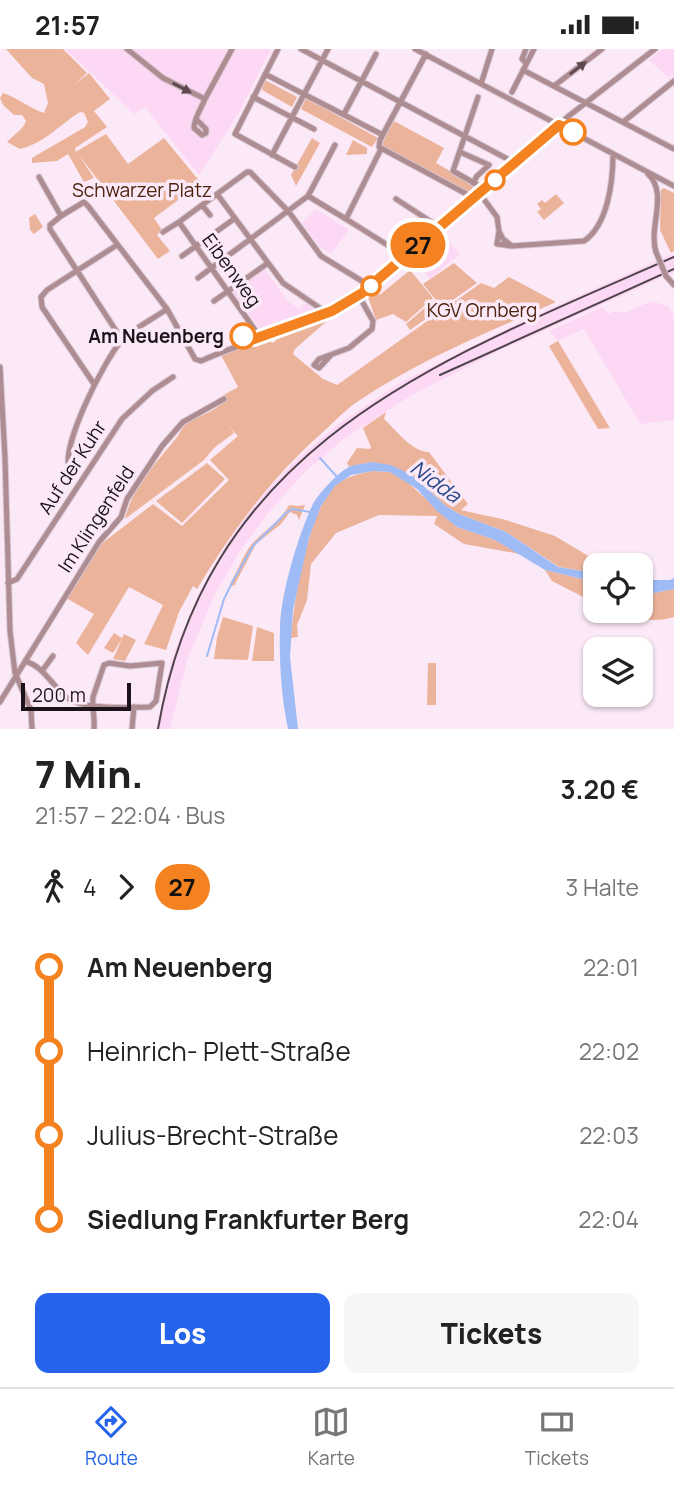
<!DOCTYPE html>
<html lang="de">
<meta charset="utf-8">
<style>
:root{--surface:#fff;--page:#f6f6f6;--text:#222;--muted:#767676;--line:#e0e0e0;--accent:#2563eb}
body{margin:0;font-family:Manrope,sans-serif;background:var(--page);color:var(--text);height:100vh;display:flex;flex-direction:column;font-size:26px;white-space:nowrap}
*{box-sizing:border-box;margin:0}
p{font-size:23px;color:var(--muted)}
.icon{flex:none;width:38px;height:38px;fill:none;stroke:currentColor;stroke-width:2;stroke-linecap:round;stroke-linejoin:round}
.map{position:relative;height:680px;overflow:hidden}
.drawer{display:flex;flex-direction:column;background:var(--surface);flex:1}
.drawer>*{flex:none}
.badge{padding:0 14px;border-radius:23px;font-size:24px;line-height:46px}
.buttons{position:absolute;left:583px;top:504px;display:grid;gap:14px}
.buttons a{display:grid;place-items:center;width:70px;height:70px;border-radius:14px;background:var(--surface);box-shadow:0 2px 5px #0004;font-size:35px}
.scale{position:absolute;left:21px;bottom:18px;width:110px;box-sizing:border-box;padding-left:7px;border:4px solid #1c121a;border-top:0;font-size:19px;line-height:24px;white-space:nowrap;color:#1c121a;-webkit-text-stroke:5px #fce9f7;paint-order:stroke}
.map>.badge{position:absolute;translate:-50% -50%;box-shadow:0 0 0 4px #fff}
.legs{display:flex;align-items:center;gap:10px;height:77px;padding:0 35px;font-size:23px}
.legs p{margin-inline-start:auto}
.headline{display:flex;align-items:center;justify-content:space-between;height:119px;padding:0 35px}
h1{font-size:38px;font-weight:800;line-height:52px}
.action{display:flex;gap:14px;margin-top:auto;padding:14px 35px}
.action a{flex:1;height:80px;border-radius:14px;background:var(--accent);color:#fff;font-size:28px;font-weight:800;line-height:80px;text-align:center}
.action a+a{background:var(--page);color:var(--text)}
ul{padding:0 35px;list-style:none}
li{display:flex;align-items:center;gap:24px;height:84px;font-size:26px}
li i{display:grid;place-items:center;width:10px;height:100%;margin:0 9px;background:currentColor}
li i::after{content:'';width:18px;height:18px;margin:-9px;border:5px solid;border-radius:50%;background:var(--surface)}
li p{margin-inline-start:auto}
li:first-child i{background:linear-gradient(#0000 50%,currentColor 0)}
li:last-child i{background:linear-gradient(currentColor 50%,#0000 0)}
.status{display:flex;justify-content:space-between;align-items:center;height:49px;padding:0 35px;background:var(--surface);direction:ltr}
.status svg{height:19px;fill:currentColor}
.menu{display:flex;justify-content:space-around;align-items:center;height:98px;border-top:2px solid var(--line);background:var(--surface);font-size:19px;color:var(--muted)}
.menu a{display:grid;justify-items:center;gap:4px}
.menu .selected{color:var(--accent)}
.map>svg:first-child{display:block}
.built{fill:#fdd8f4}
.green{fill:#ecb39b}
.water{fill:#9fbbf6}
.lines{fill:none;stroke-linecap:round;stroke-linejoin:round}
.stream{stroke:#9fbbf6;stroke-width:2}
.minor-casing{stroke:#d8c7d4;stroke-width:7}
.minor{stroke:#ae8d92;stroke-width:5}
.rail{stroke:#50444d;stroke-width:2}
.minor-bridge-casing{stroke:#d8c7d4;stroke-width:7;stroke-linecap:butt}
.minor-bridge{stroke:#ae8d92;stroke-width:5}
.oneway{fill:#5e4950}
.line-1-casing{stroke:#fff;stroke-width:16}
.line-1{stroke:#f58220;stroke-width:10}
.stop-1-dot{fill:#fff;stroke:#f58220;stroke-width:3.5}
.labels{text-anchor:middle;dominant-baseline:central;stroke-width:7;stroke-linejoin:round;paint-order:stroke}
.park-label{font-size:19px;fill:#4d230e;stroke:#fce9f7}
.street-label{font-size:19px;fill:#1c121a;stroke:#fce9f7}
.stop-label{font-size:19px;font-weight:bold;fill:#1c121a;stroke:#fce9f7;text-anchor:end}
.water-label{font-size:21px;font-style:italic;fill:#2b498d;stroke:#fce9f7}
</style>
<div class="status"><b>21:57</b><svg viewBox="0 0 49 12"><path d="M0 12V9h3v3zM5 12V6h3v6zM10 12V3h3v9zM15 12V0h3v12zM26 1h20v11H26zM47 4h2v5h-2z"/></svg></div>
<div class="map">
<svg width="674" height="680" viewBox="0 0 674 680">
<rect width="100%" height="100%" fill="#fce9f7"/>
<path class="built" d="M 65,0 L 271,0 L 239,64 L 199,126 L 145,58 L 134,65 Z
M 663,0 L 674,0 L 674,30 L 672,27 L 669,29 L 649,11 Z
M 316,160 L 349,181 L 331,205 L 319,197 L 302,174 Z
M 445,187 L 460,205 L 430,230 L 415,212 Z
M 674,204 L 674,223 L 499,302 L 410,347 L 345,389 L 305,423 L 270,462 L 240,502 L 214,547 L 187,612 L 170,680 L 156,680 L 172,608 L 201,540 L 228,493 L 257,452 L 294,413 L 337,376 L 401,333 L 520,273 Z
M 264,219 L 287,251 L 299,260 L 305,254 L 318,262 L 262,283 L 232,242 Z
M 651,252 L 669,257 L 674,266 L 674,371 L 640,375 L 584,280 L 558,292 L 549,282 L 602,258 L 609,265 L 614,262 L 625,264 Z"/>
<path class="green" d="M 6,0 L 63,0 L 87,24 L 74,36 L 89,24 L 110,50 L 94,62 L 107,78 L 75,99 L 76,102 L 72,105 L 106,85 L 128,115 L 164,89 L 201,134 L 154,169 L 162,181 L 157,186 L 170,202 L 158,210 L 79,106 L 94,129 L 84,133 L 68,105 L 57,112 L 32,114 L 32,109 L 85,78 L 88,73 L 84,64 L 80,63 C 59,76 45,94 20,100 L 7,93 L 23,78 L 26,72 L 22,66 L 14,66 L 3,56 L 0,49 L 3,44 C 18,49 29,59 44,64 L 48,54 L 44,35 L 32,29 Z
M 265,31 L 297,48 L 292,58 L 262,41 Z
M 306,49 L 378,89 L 372,98 L 301,60 Z
M 394,72 L 444,99 L 436,114 L 478,138 L 470,144 L 385,100 L 382,94 Z
M 312,89 L 320,94 L 296,137 L 291,126 Z
M 353,91 L 367,99 L 367,105 L 346,106 Z
M 664,139 L 674,144 L 674,202 L 671,204 L 660,181 L 661,141 Z
M 556,145 L 564,154 L 544,171 L 537,163 L 541,160 L 537,155 L 542,151 L 545,154 Z
M 35,165 L 43,178 L 34,185 L 30,181 L 29,169 Z
M 454,214 L 477,234 L 410,281 L 406,275 L 435,250 L 423,235 Z
M 410,221 L 433,249 L 406,273 L 393,265 L 376,271 L 368,248 L 381,245 Z
M 509,228 L 556,253 C 489,283 421,310 360,351 C 347,359 335,372 324,382 C 272,428 232,481 197,540 L 193,537 L 179,563 L 166,601 L 144,595 L 163,556 L 129,538 L 88,606 L 76,594 L 94,565 L 66,549 L 96,499 L 153,455 L 182,477 L 229,431 L 210,411 L 238,387 L 227,376 L 234,384 L 214,399 L 204,411 L 125,470 C 133,436 156,415 177,388 C 180,385 182,378 186,375 C 198,366 212,365 223,353 L 222,347 L 238,338 L 221,306 L 269,289 L 272,294 L 276,292 L 273,286 L 325,268 L 327,272 L 295,300 L 293,305 L 323,330 L 337,336 L 481,234 L 494,239 Z
M 558,292 L 610,379 L 598,380 L 549,297 Z
M 386,363 L 384,370 C 396,381 412,403 429,403 L 468,455 L 461,461 L 506,471 L 555,487 L 590,508 L 613,512 L 618,516 L 595,516 L 595,524 L 559,518 L 506,483 L 459,465 L 446,457 L 412,426 L 371,413 L 349,418 L 347,414 L 357,399 L 370,400 L 371,398 L 363,379 Z
M 207,414 L 225,430 L 182,474 L 156,452 Z
M 373,422 L 390,423 L 404,430 L 457,478 L 495,491 L 520,505 L 464,495 L 434,475 L 437,467 L 379,466 L 336,484 L 311,515 L 307,551 L 297,576 L 298,588 L 291,589 C 293,554 309,462 334,438 C 346,427 358,425 373,422 Z
M 289,456 L 297,457 L 305,456 L 299,471 L 297,466 L 290,463 L 281,475 L 256,495 L 234,537 L 230,535 C 237,523 243,507 251,496 C 263,482 281,472 289,456 Z
M 545,521 L 595,533 L 595,554 L 552,532 Z
M 674,540 L 674,568 C 652,575 632,568 610,562 L 640,562 L 641,543 L 654,544 Z
M 223,568 L 253,577 L 248,611 L 214,610 L 217,588 Z
M 257,578 L 274,584 L 274,612 L 252,612 Z
M 114,584 L 122,589 L 124,585 L 136,591 L 125,612 L 113,610 L 122,590 L 113,604 L 104,599 Z
M 428,614 L 436,614 L 436,656 L 427,656 Z"/>
<path class="water" d="M 371,413 L 391,416 L 412,426 L 446,457 L 459,465 L 506,483 L 558,518 L 595,524 L 595,533 L 545,521 L 495,491 L 457,478 L 437,462 L 417,440 L 390,423 L 373,422 L 351,426 L 335,437 L 321,457 L 309,489 L 293,561 L 290,608 L 298,680 L 288,680 C 281,646 279,612 280,577 C 281,544 298,487 312,457 C 317,446 338,423 349,418 C 355,415 364,415 371,413 Z
M 674,529 L 674,540 L 654,544 L 641,543 L 641,531 L 670,531 Z"/>
<g class="lines">
<path class="stream" d="M 320,409 L 338,429
M 207,607 L 224,550 L 234,530 L 253,497 L 287,463 L 292,460 L 310,463"/>
<defs>
<path id="minor" d="M 127,0 L 163,29 L 205,50 L 232,0
M 278,0 L 235,85 L 295,118
M 301,0 L 515,114
M 415,0 L 674,137
M 426,5 L 380,91 L 379,98 L 474,149
M 526,14 L 522,10 L 526,0
M 523,21 L 674,100
M 265,25 L 383,86
M 481,35 L 492,0
M 554,37 L 602,0
M 512,43 L 534,0
M 253,48 L 314,80
M 478,48 L 453,122 L 485,140
M 344,65 L 376,5
M 196,70 L 206,80 L 206,84 L 202,86 L 194,79 C 194,69 201,60 205,50
M 623,73 L 674,32
M 335,96 L 308,147 L 346,170
M 381,100 L 346,170 L 405,207
M 460,103 L 489,116 L 477,127 L 473,134
M 272,106 L 328,0
M 648,125 C 669,145 648,178 656,203
M 39,128 L 61,167 L 50,176 L 50,180 L 122,291
M 217,145 L 179,173 L 260,288
M 480,145 L 497,168 L 499,182 L 497,195 L 512,197
M 396,150 L 439,178
M 202,156 L 210,166
M 61,167 L 84,153 L 88,157 L 167,260 L 195,310 L 201,312 C 251,289 314,276 359,247 L 570,66 L 655,0
M 499,182 L 503,190 L 512,197 L 584,192 C 608,176 613,132 613,105
M 163,183 L 179,173
M 182,207 L 234,170
M 666,227 L 674,236
M 198,229 L 308,147
M 214,252 L 268,214
M 327,264 L 283,234 L 217,145 L 247,123 L 250,123 L 289,163 L 321,207 L 370,237
M 331,306 L 319,319 L 314,316 L 319,310 L 349,299 L 372,280 L 373,272 L 359,247
M 0,318 L 5,409 L 10,582 L 15,624 L 31,661 L 32,680
M 94,335 L 42,258 L 41,248 L 47,241 L 117,196
M 71,423 C 56,404 106,308 122,291 C 134,279 153,270 167,260
M 8,534 L 17,530 L 122,370 L 152,342 L 173,328
M 25,612 C 44,618 51,635 65,647 C 81,662 128,658 150,658 L 156,652 L 162,614 L 130,617 L 109,614 L 104,616 L 93,648 C 92,658 95,669 94,680
M 42,622 L 53,607
M 0,653 L 99,493 L 121,468 L 127,450 L 162,397 L 183,373 L 224,350
M 132,680 L 134,658"/>
</defs>
<use href="#minor" class="minor-casing"/>
<use href="#minor" class="minor"/>
<path class="rail" d="M 440,326 L 674,220
M 158,680 C 207,393 439,311 674,208"/>
<defs>
<path id="minor-bridge" d="M 656,203 L 666,227"/>
</defs>
<use href="#minor-bridge" class="minor-bridge-casing"/>
<use href="#minor-bridge" class="minor-bridge"/>
</g>
<defs><path id="oneway-solid" d="M-6-.8H1V-3.2L6.5 0L1 3.2V.8H-6Z" transform="scale(1.75)"/></defs>
<g class="oneway">
<use href="#oneway-solid" transform="translate(578 19) rotate(-38)"/>
<use href="#oneway-solid" transform="translate(182 39) rotate(28)"/>
</g>
<g class="lines">
<defs>
<path id="line-1" d="M 243,287 L 254,290 L 332,262 L 362,244 L 559,76 L 573,83"/>
</defs>
<use href="#line-1" class="line-1-casing"/>
<use href="#line-1" class="line-1"/>
</g>
<g class="stop-1-dot">
<circle cx="573" cy="83" r="12"/>
<circle cx="495" cy="131" r="9"/>
<circle cx="371" cy="237" r="9"/>
<circle cx="243" cy="287" r="12"/>
</g>
<g class="labels">
<g class="park-label">
<text x="142" y="141">Schwarzer Platz</text>
<text x="482" y="261">KGV Ornberg</text>
</g>
<g class="street-label">
<text transform="translate(232 221) rotate(54)">Eibenweg</text>
<text transform="translate(72 418) rotate(-57)">Auf der Kuhr</text>
<text transform="translate(96 470) rotate(-57)">Im Klingenfeld</text>
</g>
<g class="stop-label">
<text x="224" y="287">Am Neuenberg</text>
</g>
<g class="water-label">
<text transform="translate(436 432) rotate(36)">Nidda</text>
</g>
</g>
</svg>
<div class="buttons">
<a><svg class="icon" aria-label="locate" viewBox="0 0 24 24"><circle cx="12" cy="12" r="6"/><path d="M12 2v4M12 18v4M2 12h4M18 12h4"/></svg></a>
<a><svg class="icon" aria-label="layers" viewBox="0 0 24 24"><path d="M12 4l9 5-9 5-9-5zM3 14l9 5 9-5"/></svg></a>
</div>
<div class="scale">200 m</div>
<b class="badge" style="left:418px;top:196px;background:#f58220;color:#111">27</b>
</div>
<section class="drawer">
<div class="headline"><div><h1>7 Min.</h1><p>21:57 – 22:04 · Bus</p></div><b>3.20 €</b></div>
<div class="legs"><svg class="icon" aria-label="walk" viewBox="0 0 24 24"><circle cx="13" cy="4" r="2"/><path d="M13 8l-2 6 4 7M11 14l-3 7M7 12l3-4h3l4 4"/></svg>4<svg class="icon" aria-label="forward" viewBox="0 0 24 24"><path d="M9 5l7 7-7 7"/></svg><b class="badge" style="background:#f58220;color:#111">27</b><p>3 Halte</p></div>
<ul>
<li><i style="color:#f58220"></i><b>Am Neuenberg</b><p>22:01</p></li>
<li><i style="color:#f58220"></i><span>Heinrich- Plett-Straße</span><p>22:02</p></li>
<li><i style="color:#f58220"></i><span>Julius-Brecht-Straße</span><p>22:03</p></li>
<li><i style="color:#f58220"></i><b>Siedlung Frankfurter Berg</b><p>22:04</p></li>
</ul>
<div class="action"><a>Los</a><a>Tickets</a></div>
</section>
<nav class="menu">
<a class="selected"><svg class="icon" aria-label="directions" viewBox="0 0 24 24"><path d="M12 3l9 9-9 9-9-9zM9 14v-3h6M13 9l2 2-2 2"/></svg>Route</a>
<a><svg class="icon" aria-label="map" viewBox="0 0 24 24"><path d="M3 6l6-2 6 2 6-2v14l-6 2-6-2-6 2zM9 4v14M15 6v14"/></svg>Karte</a>
<a><svg class="icon" aria-label="tickets" viewBox="0 0 24 24"><path d="M3 7h18v10H3zM15 7v10"/></svg>Tickets</a>
</nav>
